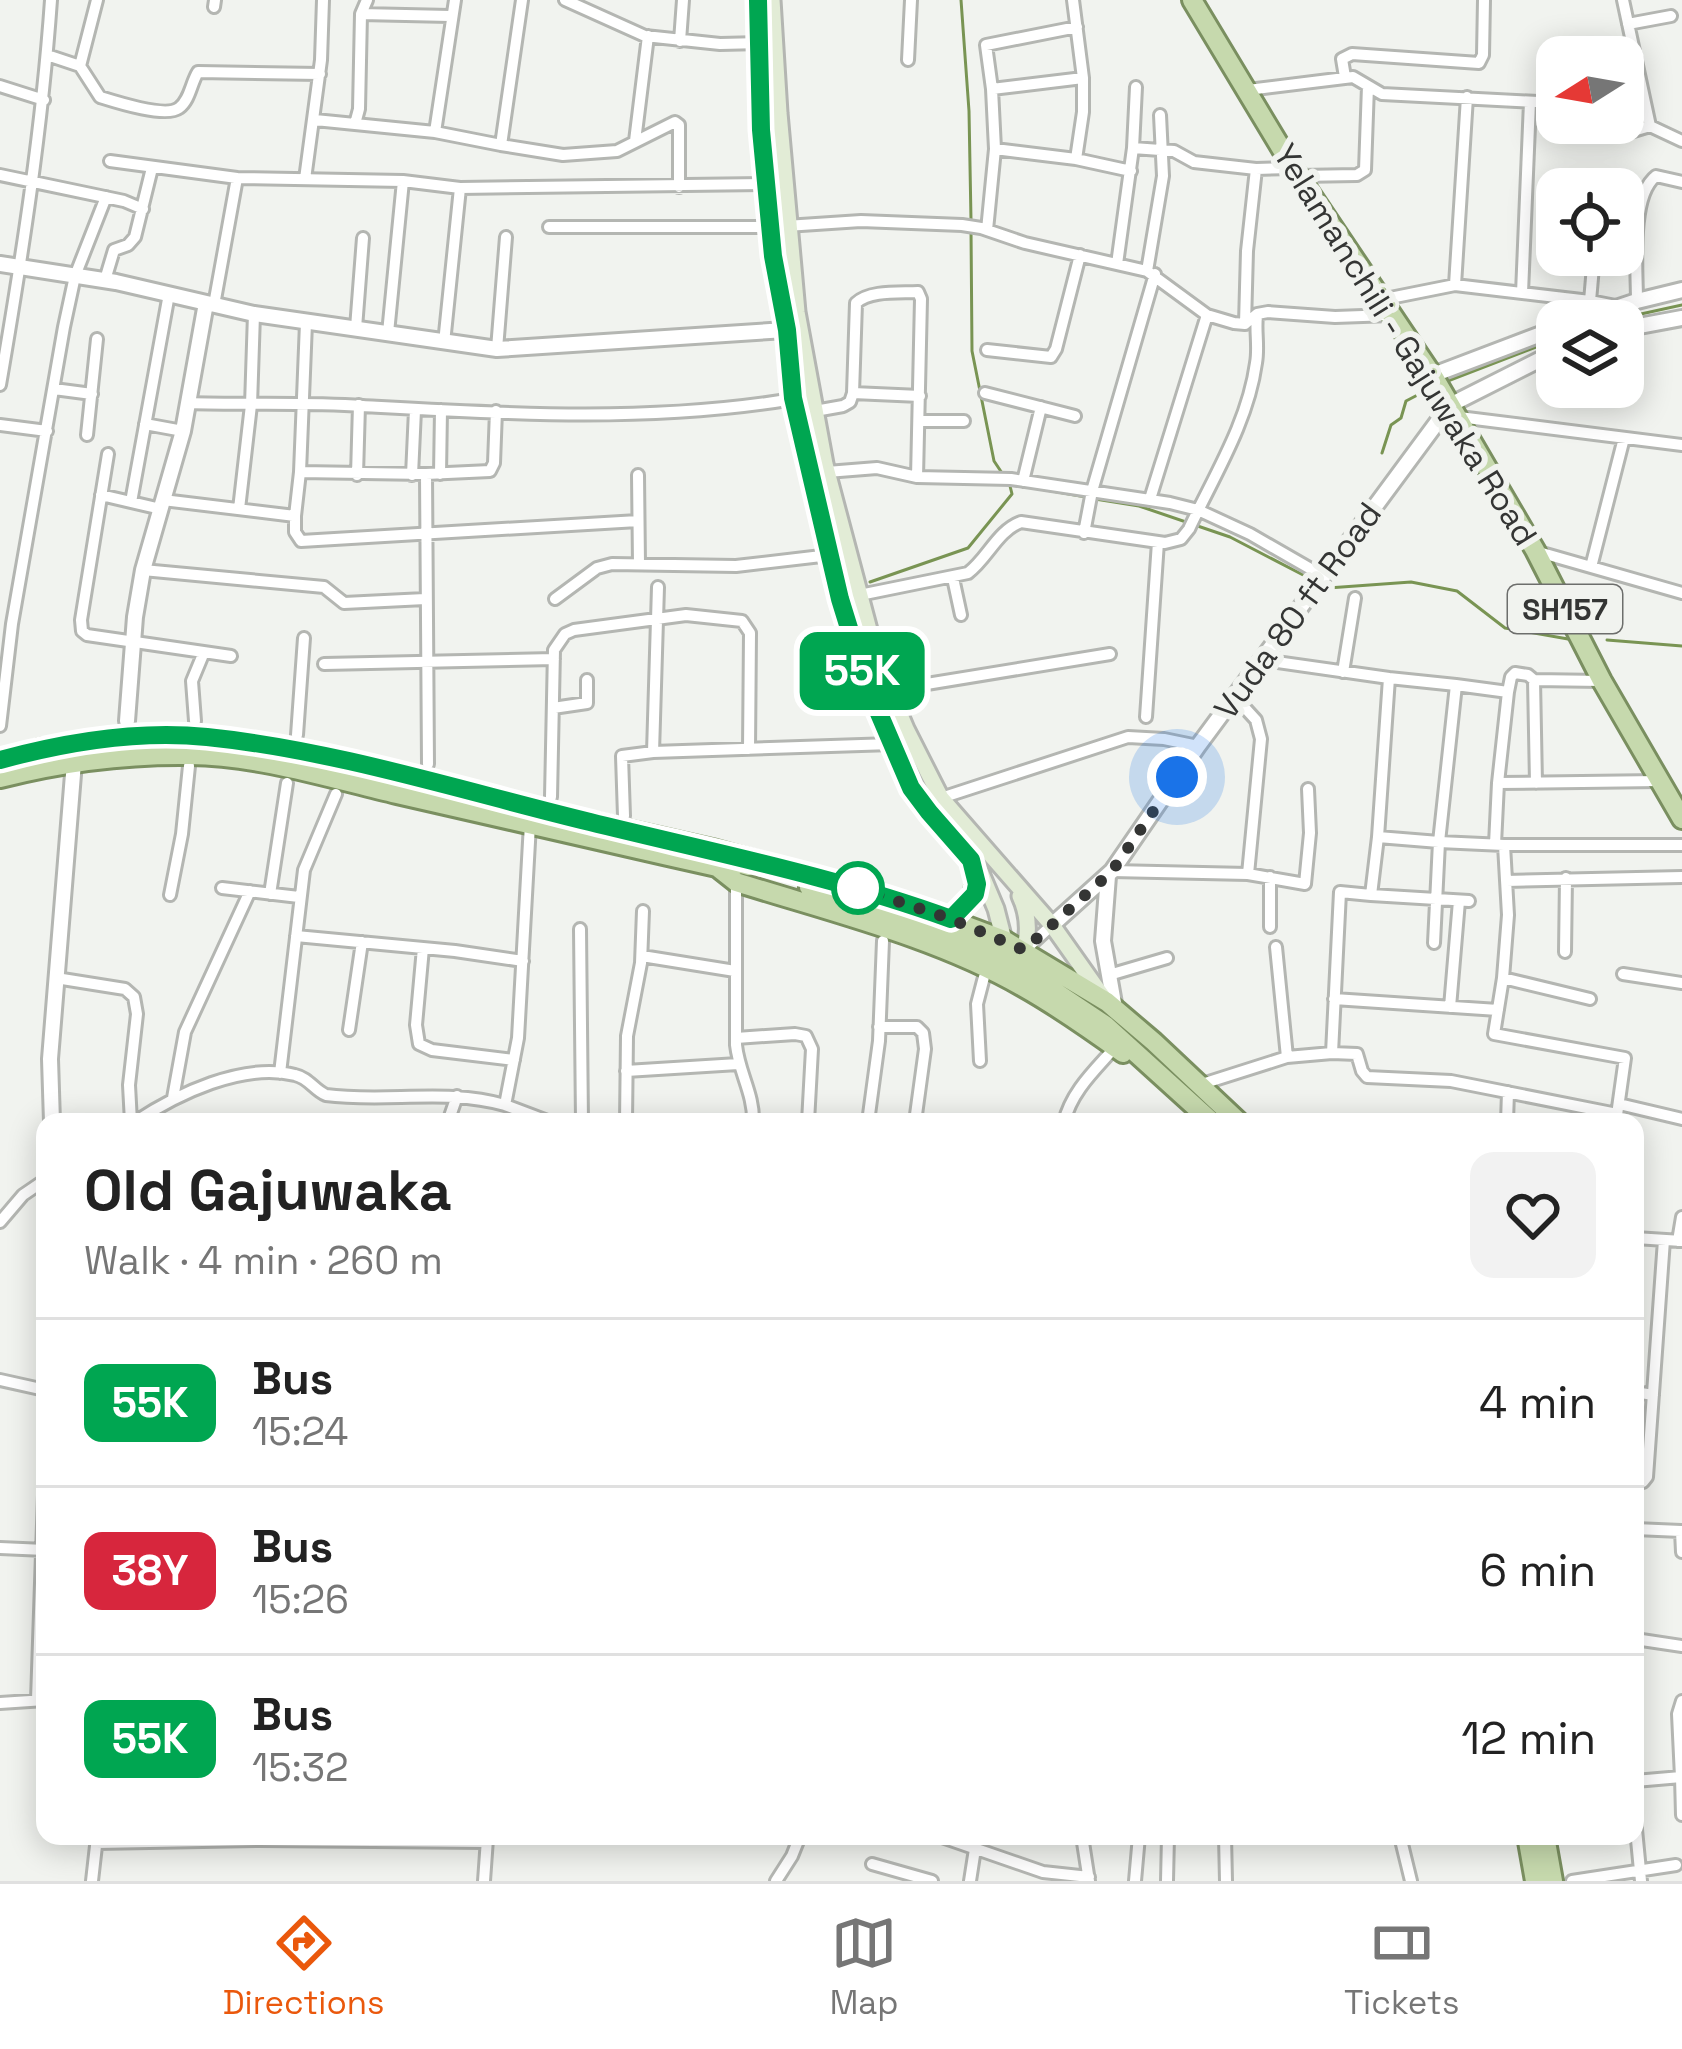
<!DOCTYPE html>
<meta charset="utf-8">
<style>
:root{--surface:#fff;--page:#f2f2f2;--text:#222;--muted:#767676;--line:#e0e0e0;--accent:#ea580c}
body{margin:0;font-family:"Space Grotesk",sans-serif;background:var(--page);color:var(--text);height:100vh;display:flex;flex-direction:column;font-size:45px;white-space:nowrap}
*{box-sizing:border-box;margin:0}
p{font-size:39px;color:var(--muted)}
.icon{flex:none;width:66px;height:66px;fill:none;stroke:currentColor;stroke-width:2;stroke-linecap:round;stroke-linejoin:round}
.map{position:relative;flex:1;overflow:hidden}
.sheet{position:absolute;left:36px;top:1113px;width:1608px;height:732px;display:flex;flex-direction:column;background:var(--surface);border-radius:24px;box-shadow:0 6px 30px #0003}
.sheet>*{flex:none}
.badge{padding:0 24px;border-radius:18px;font-size:42px;line-height:78px}
.needle{width:78px;rotate:259deg}
.buttons{position:absolute;left:1536px;top:36px;display:grid;gap:24px}
.buttons a{display:grid;place-items:center;width:108px;height:108px;border-radius:24px;background:var(--surface);box-shadow:0 6px 30px #0003;font-size:60px}
.you{position:absolute;width:60px;height:60px;margin:-30px;border:9px solid #fff;border-radius:50%;background:#1a73e8;box-shadow:0 0 0 18px #1a73e833}
.map>.badge{position:absolute;translate:-50% -50%;box-shadow:0 0 0 6px #fff}
.round{display:grid;place-items:center;flex:none;width:126px;height:126px;border-radius:24px;background:var(--page)}
.overview{display:flex;align-items:center;justify-content:space-between;height:204px;padding:0 48px}
h1{font-size:57px;font-weight:700;line-height:90px}
ul{padding:0;list-style:none}
li{display:flex;align-items:center;gap:36px;height:168px;padding:0 48px;border-top:3px solid var(--line)}
li div{flex:1}
li b{display:block;font-size:45px}
li em{font-style:normal}
li .badge{min-width:132px;font-weight:700;text-align:center}
.tab-bar{display:flex;justify-content:space-around;align-items:center;height:168px;border-top:3px solid var(--line);background:var(--surface);font-size:33px;color:var(--muted)}
.tab-bar a{display:grid;justify-items:center;gap:6px}
.tab-bar .selected{color:var(--accent)}
.map>svg:first-child{display:block}
.lines{fill:none;stroke-linecap:round;stroke-linejoin:round}
.stream{stroke:#799453;stroke-width:3}
.minor-casing{stroke:#b4b6b2;stroke-width:16}
.tertiary-casing{stroke:#b4b6b2;stroke-width:20}
.secondary-casing{stroke:#b4b6b2;stroke-width:21}
.primary-casing{stroke:#7a8f60;stroke-width:24}
.minor{stroke:#fff;stroke-width:10}
.tertiary{stroke:#fff;stroke-width:14}
.secondary{stroke:#e2ecd6;stroke-width:15}
.primary{stroke:#c6d9ad;stroke-width:18}
.line-casing{stroke:#fff;stroke-width:27}
.line{stroke:#00a651;stroke-width:18}
.walk{stroke:#343534;stroke-width:12;stroke-dasharray:0 21.6}
.stop-dot{fill:#fff;stroke:#00a651;stroke-width:6}
.labels{text-anchor:middle;dominant-baseline:central;stroke-width:12;stroke-linejoin:round;paint-order:stroke}
.shield{fill:#f1f3ef;stroke:#6d6e6c;stroke-width:3}
.shield-label{font-size:30px;font-weight:bold;fill:#343534}
.street-label{font-size:33px;fill:#343534;stroke:#f1f3ef}
</style>
<div class="map">
<svg width="1682" height="1881" viewBox="0 0 1682 1881">
<rect width="100%" height="100%" fill="#f1f3ef"/>
<g class="lines">
<path class="stream" d="M 961,0 L 969,111 L 971,220
M 971,229 L 972,351 L 994,461 L 1002,473
M 1609,321 L 1682,305
M 1445,382 L 1557,339
M 1382,453 L 1391,425 L 1401,418 L 1406,401 L 1431,388
M 1012,484 L 1086,497
M 1095,499 L 1139,506 L 1230,537 L 1307,577
M 870,582 L 968,548 L 1012,494 L 1010,486
M 1328,588 L 1411,582 L 1457,591 L 1505,628 L 1568,639
M 1607,640 L 1682,646"/>
<defs>
<path id="minor" d="M 522,0 L 501,145 L 563,155 L 617,151 L 675,122 L 679,125 L 679,187
M 565,0 L 645,36 L 720,44 L 761,43
M 1073,0 L 1083,78 L 1083,112 L 1076,159
M 1623,0 L 1650,126 L 1682,141
M 214,7 L 215,0
M 361,14 L 450,16
M 1628,24 L 1671,16
M 680,41 L 683,0
M 47,55 L 80,66 L 100,97 C 116,102 166,118 179,108 C 190,100 191,83 198,72 L 320,74
M 908,60 L 911,0
M 80,66 L 97,0
M 1345,77 L 1342,59 L 1352,54 L 1479,63 L 1483,55 L 1484,0
M 0,86 L 44,100
M 992,89 L 1083,78
M 1248,90 L 1353,77 L 1382,94 L 1557,103
M 315,120 L 355,124 L 359,109 L 361,14 L 367,0
M 1584,123 L 1585,136 L 1630,132 L 1650,126
M 355,124 L 435,132 L 501,145
M 435,132 L 455,0
M 635,141 L 648,36
M 1133,148 L 1174,151 L 1194,162 L 1256,169 L 1293,168
M 995,149 L 1076,159 L 1131,171
M 110,161 L 237,178
M 0,175 L 124,201 L 143,209
M 1299,176 L 1357,175 L 1365,170 L 1368,86
M 305,179 L 321,60 L 323,0
M 1602,189 L 1604,178
M 549,227 L 771,227 L 861,221 L 962,225 L 981,228 L 1025,243 L 1147,271 L 1207,315 L 1234,323 L 1245,324 L 1257,314 L 1268,312 L 1335,317 L 1391,315
M 987,230 L 995,149 L 992,89 L 986,45 L 1077,27
M 1594,255 L 1590,301 L 1616,306
M 1117,264 L 1133,148 L 1136,87
M 1147,271 L 1163,176 L 1160,115
M 105,280 L 114,250 L 128,245 L 135,237 L 152,168
M 1455,285 L 1467,97
M 1522,293 L 1530,102
M 1380,300 L 1455,285 L 1590,301
M 1637,301 C 1637,270 1630,196 1656,176 L 1682,182
M 214,305 L 237,178 L 403,181 L 460,188 L 766,184
M 1245,324 L 1247,251 L 1256,169
M 356,328 L 363,238
M 388,333 L 403,181
M 444,343 L 460,188
M 497,349 L 506,237
M 987,350 L 1051,357 L 1056,349 L 1080,255
M 0,385 C 22,257 42,129 51,0
M 54,389 L 92,394
M 853,393 L 920,396
M 985,393 L 1075,416
M 188,403 C 246,405 305,402 363,406 C 507,414 650,423 793,399
M 815,411 L 843,406 L 850,402 L 853,393 L 856,303 C 870,290 899,293 918,292 L 921,299 L 917,477 L 1011,479 L 1170,503 L 1198,510 L 1250,534 L 1323,576
M 1459,417 L 1682,445
M 919,421 L 964,421
M 145,424 L 183,431
M 0,425 L 47,431
M 87,435 L 97,339
M 108,454 L 81,620 L 82,631 L 87,635 L 231,656
M 300,472 L 306,323
M 827,472 L 877,468 L 917,477
M 426,474 L 490,471 L 494,463 L 496,411
M 440,474 L 441,410
M 357,475 L 359,405
M 412,475 L 415,410
M 638,475 L 639,564
M 1023,481 L 1041,407
M 101,495 L 161,509
M 1150,499 L 1207,315
M 163,500 L 295,516 L 300,472 L 426,474 L 428,764
M 131,502 L 169,294
M 239,509 L 251,405 L 254,314
M 295,516 L 295,532 L 301,541 L 638,521
M 1084,533 L 1092,491 L 1155,274
M 1535,551 L 1682,593
M 1591,567 L 1624,438
M 143,570 L 324,587 L 344,603 L 425,599
M 953,578 L 961,615
M 555,599 L 597,568 L 612,564 L 736,566 L 830,555
M 840,599 L 968,573 C 988,558 997,531 1021,522 L 1165,543 L 1181,539 L 1189,529 C 1214,476 1248,422 1256,363 C 1259,347 1255,331 1257,316
M 1263,660 L 1389,678
M 324,664 L 554,659
M 1343,672 L 1355,598
M 1534,680 L 1602,681
M 1456,685 L 1508,692 L 1498,783 L 1659,781
M 890,690 L 1110,654
M 1508,692 L 1511,677 L 1515,673 L 1528,675 L 1534,680 L 1536,783
M 1235,697 L 1256,720 L 1261,739 L 1248,874
M 553,708 L 587,703 L 587,680
M 1146,717 L 1158,542
M 195,721 L 192,681 L 204,652
M 0,726 L 12,624 L 64,327 L 75,276 L 106,197
M 297,735 L 304,638
M 653,752 L 658,587
M 551,797 L 554,650 L 565,634 L 574,630 L 686,615 L 742,621 L 750,633 L 749,749
M 941,798 L 1128,737 L 1164,739 L 1198,746
M 624,816 L 622,756 L 653,752 L 892,744
M 1378,837 L 1439,842 L 1434,943
M 1495,844 L 1498,783
M 1504,845 L 1508,915 L 1503,978 L 1590,999
M 1112,871 L 1248,874 L 1305,884 L 1310,833 L 1308,789
M 1270,877 L 1270,927
M 1506,881 L 1682,877
M 736,882 L 736,1045 C 739,1073 754,1094 753,1122
M 222,888 L 299,897
M 270,894 L 287,783
M 170,895 L 182,834 L 189,766
M 1371,895 L 1469,901
M 580,929 L 582,1122
M 296,936 L 455,951 L 523,961
M 1276,947 L 1287,1057
M 423,948 L 416,1025 L 419,1044 L 432,1050 L 514,1060
M 1027,948 L 1052,925
M 1565,952 L 1566,878
M 642,956 L 735,971
M 1623,974 L 1682,983
M 1109,975 L 1167,958
M 56,978 L 125,989 L 134,997 L 137,1014 L 129,1085 L 131,1122
M 1503,978 L 1494,1034 L 1625,1058 L 1616,1122
M 1334,999 L 1498,1010
M 1450,1007 L 1459,901
M 879,1027 L 917,1027 L 923,1033 L 925,1049 L 915,1122
M 349,1030 L 362,942
M 736,1038 L 795,1034 L 806,1036 L 812,1049 L 808,1122
M 980,1061 L 977,1004 L 984,977
M 626,1071 L 738,1064
M 280,1073 L 304,870 L 336,794
M 1199,1085 L 1287,1057 L 1332,1053
M 173,1098 L 185,1032 L 250,891
M 1619,1104 L 1682,1119
M 505,1105 L 550,1122
M 1617,1114 L 1451,1081 L 1367,1077 L 1362,1071 L 1357,1054 L 1332,1053 L 1340,892 L 1371,895 L 1378,837 L 1389,678 L 1456,685 L 1439,842 L 1504,845 L 1682,845
M 135,1122 C 177,1094 243,1062 295,1075 C 309,1078 314,1090 326,1095 C 386,1103 446,1088 505,1105 L 518,1038 L 530,824
M 448,1122 L 457,1096
M 626,1122 L 627,1036 L 641,963 L 643,911
M 868,1122 L 879,1041 L 883,941
M 1064,1122 C 1071,1094 1090,1075 1109,1054
M 1507,1122 L 1508,1092
M 0,1222 L 23,1195 L 45,1180
M 1635,1238 L 1682,1241
M 1678,1241 L 1682,1217
M 0,1380 L 45,1390
M 1635,1392 L 1653,1395
M 1635,1483 L 1643,1482 L 1647,1477 L 1664,1240
M 1635,1529 L 1681,1531 L 1682,1552
M 0,1548 L 45,1550
M 1635,1639 L 1682,1646
M 37,1700 L 45,1466
M 0,1703 L 45,1700
M 1681,1777 L 1678,1714 L 1682,1701
M 1635,1781 L 1681,1777 L 1682,1815
M 1635,1819 L 1641,1881
M 939,1836 L 1043,1872 L 1089,1877
M 1082,1836 L 1089,1881
M 1225,1836 L 1226,1881
M 1400,1836 L 1411,1881
M 96,1843 L 260,1840 L 487,1842
M 872,1864 L 932,1881
M 92,1881 L 97,1837
M 484,1881 L 487,1839
M 776,1881 L 792,1856 L 800,1836
M 970,1881 L 975,1849
M 1135,1881 L 1139,1836
M 1167,1881 L 1168,1836
M 1572,1881 L 1676,1865"/>
<path id="tertiary" d="M 0,264 L 116,282 L 254,314 L 497,349 L 786,330
M 1577,321 L 1637,301 L 1682,290
M 1623,329 L 1682,318
M 1433,375 L 1557,328
M 127,721 L 135,617 L 143,570 L 183,431 L 206,303
M 1108,876 L 1103,941 L 1115,1009
M 1052,925 L 1112,871 L 1198,746 L 1450,405 L 1557,351
M 52,1122 L 50,1059 L 74,762"/>
<path id="secondary" d="M 758,0 L 761,30 L 761,130 L 773,256 L 786,330 L 793,399 L 840,599 L 866,683 L 911,787 L 980,871 L 996,909 L 1004,940 L 1002,946
M 772,0 L 779,113 L 797,312 L 825,464 L 877,660 L 906,729 L 941,798 L 1052,925 L 1105,1000
M 1019,959 C 1031,941 1029,915 1020,896"/>
<path id="primary" d="M 1192,0 L 1293,168 L 1435,379 L 1535,550 L 1602,681 L 1682,819
M 0,761 L 40,749 L 142,736 L 204,737 L 240,742 L 434,782 L 517,805 L 716,850 L 900,901 L 1004,940 L 1107,1002 L 1154,1042 L 1239,1122
M 0,778 C 63,762 125,754 190,755 C 260,756 329,778 397,794 C 503,818 610,843 717,867 L 742,864 L 749,866
M 717,867 L 736,882 C 831,912 936,937 1023,987 C 1057,1006 1091,1030 1123,1053
M 809,887 L 1000,955 L 1105,1025 L 1212,1122
M 951,919 C 975,896 980,893 971,859
M 1527,1836 L 1535,1881
M 1545,1836 L 1553,1881"/>
</defs>
<use href="#minor" class="minor-casing"/>
<use href="#tertiary" class="tertiary-casing"/>
<use href="#secondary" class="secondary-casing"/>
<use href="#primary" class="primary-casing"/>
<use href="#minor" class="minor"/>
<use href="#tertiary" class="tertiary"/>
<use href="#secondary" class="secondary"/>
<use href="#primary" class="primary"/>
</g>
<g class="lines">
<defs>
<path id="line" d="M 0,760 C 66,742 139,730 207,737 C 335,750 466,792 590,822 C 711,852 833,876 951,919 L 975,894 L 977,884 L 971,860 L 929,812 L 911,788 L 866,683 L 840,599 L 793,398 L 787,330 L 773,256 L 761,130 L 758,0"/>
</defs>
<use href="#line" class="line-casing"/>
<use href="#line" class="line"/>
<path class="walk" d="M 858,888 L 951,919 L 1024,950 L 1112,871 L 1177,777"/>
</g>
<circle class="stop-dot" cx="858" cy="888" r="24"/>
<g class="labels">
<rect class="shield" x="1508" y="585" width="114" height="48" rx="9"/>
<g class="shield-label">
<text x="1565" y="609">SH157</text>
</g>
<g class="street-label">
<text transform="translate(1405 345) rotate(58)">Yelamanchili - Gajuwaka Road</text>
<text transform="translate(1298 611) rotate(-54)">Vuda 80 ft Road</text>
</g>
</g>
</svg>
<div class="buttons">
<a><svg class="needle" viewBox="-14 -14 28 28"><path d="M0-13l5 13h-10z" fill="#e53935"/><path d="M0 13l5-13h-10z" fill="#767676"/></svg></a>
<a><svg class="icon" aria-label="locate" viewBox="0 0 24 24"><circle cx="12" cy="12" r="6"/><path d="M12 2v4M12 18v4M2 12h4M18 12h4"/></svg></a>
<a><svg class="icon" aria-label="layers" viewBox="0 0 24 24"><path d="M12 4l9 5-9 5-9-5zM3 14l9 5 9-5"/></svg></a>
</div>
<div class="you" style="left:1177px;top:777px"></div>
<b class="badge" style="left:862px;top:671px;background:#00a651;color:#fff">55K</b>
<section class="sheet">
<div class="overview"><div><h1>Old Gajuwaka</h1><p>Walk · 4 min · 260 m</p></div><a class="round"><svg class="icon" aria-label="heart" viewBox="0 0 24 24"><path d="M12 20l-8-8c-3-5 5-10 8-4 3-6 11-1 8 4z"/></svg></a></div>
<ul>
<li><span class="badge" style="background:#00a651;color:#fff">55K</span><div><b>Bus</b><p>15:24</p></div><em>4 min</em></li>
<li><span class="badge" style="background:#d7263d;color:#fff">38Y</span><div><b>Bus</b><p>15:26</p></div><em>6 min</em></li>
<li><span class="badge" style="background:#00a651;color:#fff">55K</span><div><b>Bus</b><p>15:32</p></div><em>12 min</em></li>
</ul>
</section>
</div>
<nav class="tab-bar">
<a class="selected"><svg class="icon" aria-label="directions" viewBox="0 0 24 24"><path d="M12 3l9 9-9 9-9-9zM9 14v-3h6M13 9l2 2-2 2"/></svg>Directions</a>
<a><svg class="icon" aria-label="map" viewBox="0 0 24 24"><path d="M3 6l6-2 6 2 6-2v14l-6 2-6-2-6 2zM9 4v14M15 6v14"/></svg>Map</a>
<a><svg class="icon" aria-label="tickets" viewBox="0 0 24 24"><path d="M3 7h18v10H3zM15 7v10"/></svg>Tickets</a>
</nav>
